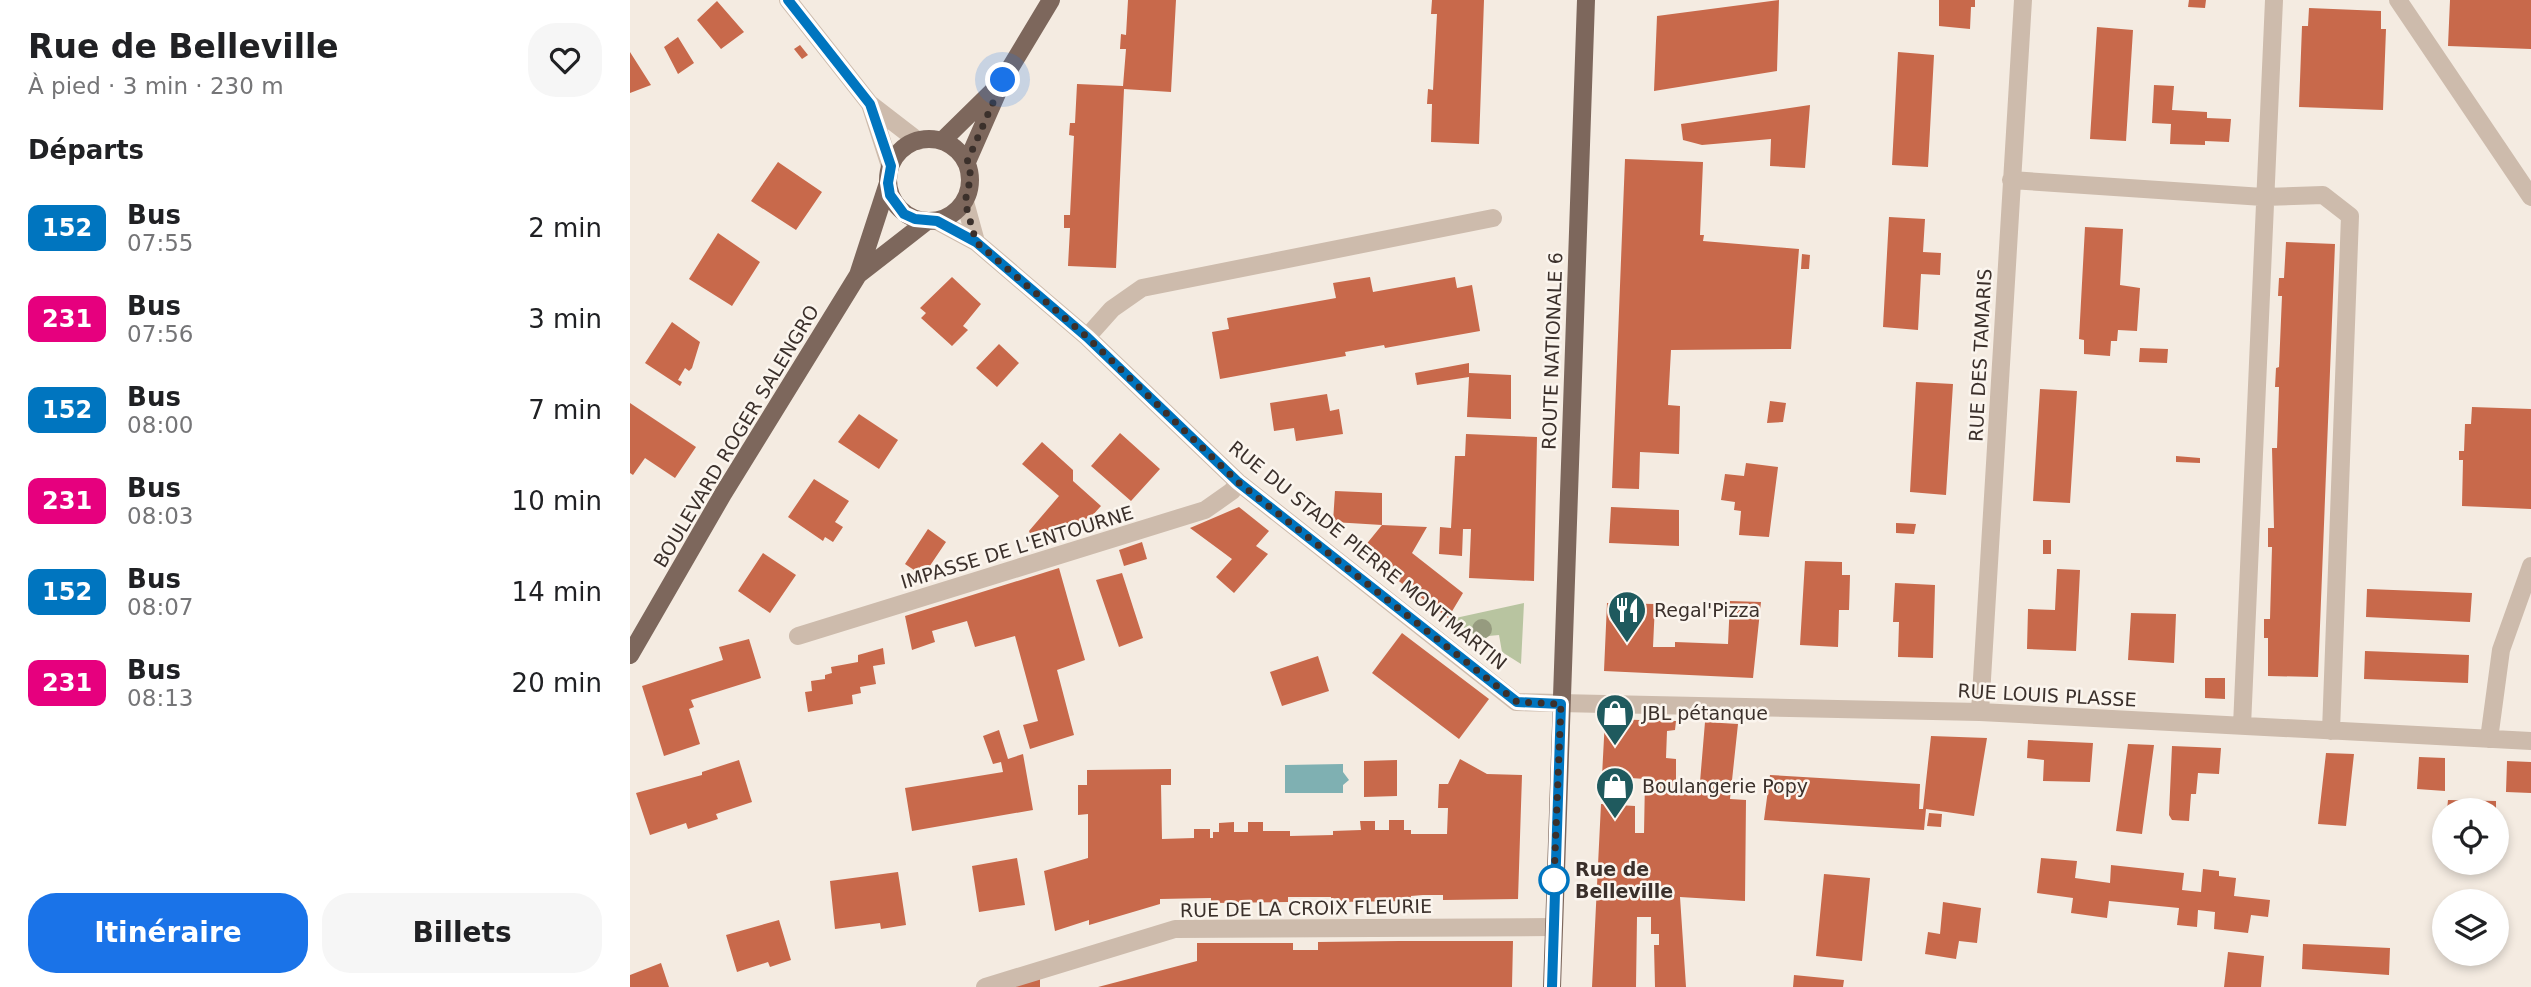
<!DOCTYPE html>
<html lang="fr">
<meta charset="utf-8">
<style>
:root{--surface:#fff;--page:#f6f6f6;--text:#202124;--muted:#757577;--accent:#1a73e8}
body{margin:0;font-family:"DejaVu Sans",sans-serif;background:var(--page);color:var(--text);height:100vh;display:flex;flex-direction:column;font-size:26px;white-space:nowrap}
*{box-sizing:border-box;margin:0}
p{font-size:23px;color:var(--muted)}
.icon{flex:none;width:38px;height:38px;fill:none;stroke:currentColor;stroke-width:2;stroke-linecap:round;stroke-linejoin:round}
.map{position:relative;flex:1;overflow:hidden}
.details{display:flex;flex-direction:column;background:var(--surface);width:630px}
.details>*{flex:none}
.badge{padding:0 14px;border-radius:10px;font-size:24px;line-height:46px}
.tools{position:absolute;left:1802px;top:798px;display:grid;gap:14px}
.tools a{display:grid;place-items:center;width:77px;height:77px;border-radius:50%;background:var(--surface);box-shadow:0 4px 10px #0003;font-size:35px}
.you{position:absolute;width:35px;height:35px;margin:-18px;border:5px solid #fff;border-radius:50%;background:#1a73e8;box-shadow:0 0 0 10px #1a73e833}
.map>.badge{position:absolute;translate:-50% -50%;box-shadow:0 0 0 4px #fff}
h2{padding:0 28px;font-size:26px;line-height:63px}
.round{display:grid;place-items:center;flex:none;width:74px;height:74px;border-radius:28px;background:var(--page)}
.summary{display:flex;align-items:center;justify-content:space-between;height:119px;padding:0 28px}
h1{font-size:33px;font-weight:800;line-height:52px}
.action{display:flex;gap:14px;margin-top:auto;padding:14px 28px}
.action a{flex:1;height:80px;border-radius:28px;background:var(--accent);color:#fff;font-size:28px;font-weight:800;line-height:80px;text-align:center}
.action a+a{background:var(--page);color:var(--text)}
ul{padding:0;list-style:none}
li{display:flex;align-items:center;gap:21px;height:91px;padding:0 28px}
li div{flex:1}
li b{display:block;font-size:26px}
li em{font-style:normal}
li .badge{min-width:77px;font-weight:700;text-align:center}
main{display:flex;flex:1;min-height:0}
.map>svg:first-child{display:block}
.green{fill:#b8c4a0}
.water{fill:#7fb0b2}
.building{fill:#c8694b}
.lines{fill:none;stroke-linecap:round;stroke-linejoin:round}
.minor{stroke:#cdbbac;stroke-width:18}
.major{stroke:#7d675c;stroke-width:18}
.tree{fill:#969b7f}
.line-casing{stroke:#fff;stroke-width:16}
.line{stroke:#0075bf;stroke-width:10}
.walk{stroke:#3b302b;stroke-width:7;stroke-dasharray:0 12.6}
.stop-dot{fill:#fff;stroke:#0075bf;stroke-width:3.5}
.labels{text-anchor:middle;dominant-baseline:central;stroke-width:5;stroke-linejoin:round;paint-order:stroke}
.street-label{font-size:19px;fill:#3b302b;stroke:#fbf5ee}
.poi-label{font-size:19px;fill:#3b302b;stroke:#fbf5ee;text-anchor:start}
.stop-label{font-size:19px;font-weight:bold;fill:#3b302b;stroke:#fbf5ee;text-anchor:start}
</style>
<main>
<section class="details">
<div class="summary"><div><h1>Rue de Belleville</h1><p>À pied · 3 min · 230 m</p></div><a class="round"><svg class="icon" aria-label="heart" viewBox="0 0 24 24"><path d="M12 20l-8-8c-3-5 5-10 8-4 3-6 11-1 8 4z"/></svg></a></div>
<h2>Départs</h2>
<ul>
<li><span class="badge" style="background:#0075bf;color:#fff">152</span><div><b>Bus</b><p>07:55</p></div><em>2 min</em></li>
<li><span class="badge" style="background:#e6007e;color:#fff">231</span><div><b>Bus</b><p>07:56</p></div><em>3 min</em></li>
<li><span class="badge" style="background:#0075bf;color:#fff">152</span><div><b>Bus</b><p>08:00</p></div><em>7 min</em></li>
<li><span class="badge" style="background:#e6007e;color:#fff">231</span><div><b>Bus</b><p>08:03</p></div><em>10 min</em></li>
<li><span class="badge" style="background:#0075bf;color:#fff">152</span><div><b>Bus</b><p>08:07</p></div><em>14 min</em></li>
<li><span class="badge" style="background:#e6007e;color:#fff">231</span><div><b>Bus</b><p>08:13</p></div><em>20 min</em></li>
</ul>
<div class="action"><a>Itinéraire</a><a>Billets</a></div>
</section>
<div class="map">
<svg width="1901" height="987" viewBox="0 0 1901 987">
<rect width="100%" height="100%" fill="#f4ebe1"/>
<path class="green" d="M 894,603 L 891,664 L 872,652 L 869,635 L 848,637 L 821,619 Z"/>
<path class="water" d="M 713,764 L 713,772 L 719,780 L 713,785 L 713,793 L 655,793 L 655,765 Z"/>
<path class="building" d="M 498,0 L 546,0 L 541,92 L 494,89 L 486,268 L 438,266 L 440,228 L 434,228 L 434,215 L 440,215 L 444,136 L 439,135 L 440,123 L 445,123 L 447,84 L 493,86 L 496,49 L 490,49 L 491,34 L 496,35 Z
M 802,0 L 854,0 L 849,144 L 801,142 L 802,104 L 797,104 L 798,89 L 803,90 L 807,14 L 801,14 Z
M 1149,0 L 1147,71 L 1024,91 L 1027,16 Z
M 1309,0 L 1345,0 L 1345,7 L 1341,7 L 1340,29 L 1309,26 Z
M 1559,0 L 1576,0 L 1575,8 L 1558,7 Z
M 1820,0 L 1901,0 L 1901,49 L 1818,46 Z
M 87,1 L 114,32 L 91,49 L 67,20 Z
M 1679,8 L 1751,11 L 1751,29 L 1756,29 L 1753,110 L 1669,107 L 1672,26 L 1678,26 Z
M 1467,27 L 1503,30 L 1496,141 L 1460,139 Z
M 48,37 L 64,63 L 48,74 L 34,47 Z
M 170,45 L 178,55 L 172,59 L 164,49 Z
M 0,52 L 21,85 L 0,93 Z
M 1268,52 L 1304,55 L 1298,167 L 1262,165 Z
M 1524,85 L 1544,86 L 1542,110 L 1577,112 L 1577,118 L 1601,119 L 1599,142 L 1575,141 L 1575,145 L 1540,144 L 1541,124 L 1522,123 Z
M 1180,105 L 1175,168 L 1140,166 L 1141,139 L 1072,145 L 1053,140 L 1051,124 Z
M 995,159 L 1073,162 L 1070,235 L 1074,235 L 1073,241 L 1169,249 L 1161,349 L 1041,350 L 1038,405 L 1050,406 L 1049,454 L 1010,452 L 1009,489 L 982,488 Z
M 148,162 L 192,192 L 166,230 L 121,201 Z
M 1259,217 L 1295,219 L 1293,252 L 1311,253 L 1310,275 L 1291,274 L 1288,330 L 1253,327 Z
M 1455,227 L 1493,229 L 1490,285 L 1510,288 L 1507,331 L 1488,330 L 1487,341 L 1481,341 L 1480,356 L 1454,354 L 1454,340 L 1449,339 Z
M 88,233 L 130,262 L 102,306 L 59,279 Z
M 1656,242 L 1705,244 L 1688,677 L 1638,676 L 1638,638 L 1634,638 L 1634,619 L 1640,619 L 1642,547 L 1638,547 L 1638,528 L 1644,528 L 1642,448 L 1647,448 L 1649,387 L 1645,387 L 1646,368 L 1649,367 L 1652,296 L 1648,296 L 1649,278 L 1654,278 Z
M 1172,254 L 1180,255 L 1179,269 L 1171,269 Z
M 322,277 L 351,304 L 333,326 L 338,330 L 322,346 L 291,318 L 296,313 L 290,308 Z
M 740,277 L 743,292 L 825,277 L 827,288 L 842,285 L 850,331 L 755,348 L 754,345 L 715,352 L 716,356 L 590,379 L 582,332 L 599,329 L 597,318 L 706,298 L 703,283 Z
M 42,322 L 70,342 L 62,368 L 59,371 L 55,368 L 48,380 L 52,382 L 50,386 L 15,363 Z
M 369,344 L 389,363 L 367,387 L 346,368 Z
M 1510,348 L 1538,349 L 1537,363 L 1509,362 Z
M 839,363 L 839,373 L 881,375 L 881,419 L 837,417 L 839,377 L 787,385 L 785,373 Z
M 1286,382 L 1323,384 L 1316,495 L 1280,492 Z
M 1410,389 L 1447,391 L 1440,503 L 1403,501 Z
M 697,394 L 700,411 L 709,409 L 713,434 L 666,441 L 664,428 L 644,431 L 640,403 Z
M 1140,401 L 1156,403 L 1153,422 L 1137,423 Z
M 0,403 L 66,447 L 45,478 L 15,458 L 3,475 L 0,473 Z
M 1842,407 L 1901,409 L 1901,509 L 1832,506 L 1833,460 L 1829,460 L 1829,451 L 1834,451 L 1835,424 L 1841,424 Z
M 229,414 L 268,440 L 249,469 L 208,442 Z
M 490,433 L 530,469 L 501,501 L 461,466 Z
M 836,434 L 907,437 L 904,581 L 839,578 L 841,529 L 833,529 L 832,556 L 809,554 L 810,527 L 821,528 L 825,456 L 835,456 Z
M 412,442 L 443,470 L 443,481 L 471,506 L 461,517 L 401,536 L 399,531 L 429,496 L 392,464 Z
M 1546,456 L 1570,458 L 1570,463 L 1546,462 Z
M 1116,463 L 1148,467 L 1139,537 L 1109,535 L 1111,511 L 1104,510 L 1105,502 L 1091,500 L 1095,474 L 1114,476 Z
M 184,479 L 219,501 L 205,522 L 213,527 L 203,542 L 195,537 L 193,541 L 158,517 Z
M 705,491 L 752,493 L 752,525 L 797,527 L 782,553 L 833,593 L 818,618 L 730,552 L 752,525 L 703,522 Z
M 609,507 L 639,531 L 626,546 L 638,554 L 604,593 L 586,577 L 602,559 L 560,528 Z
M 981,507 L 1049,510 L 1049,546 L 979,543 Z
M 1266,523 L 1286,524 L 1284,534 L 1266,533 Z
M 298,529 L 316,542 L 293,576 L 275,564 Z
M 1413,540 L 1421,540 L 1421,554 L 1413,554 Z
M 512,542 L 517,559 L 494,566 L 489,550 Z
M 133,553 L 166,575 L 140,613 L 108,591 Z
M 1175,561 L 1212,562 L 1212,575 L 1220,575 L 1219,610 L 1209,610 L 1208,647 L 1170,645 Z
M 429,568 L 455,660 L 427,670 L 444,735 L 400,749 L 393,725 L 408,721 L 385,636 L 345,647 L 337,621 L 302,631 L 305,642 L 282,650 L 275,616 Z
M 1427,569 L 1450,570 L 1446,651 L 1397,649 L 1398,609 L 1425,610 Z
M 492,573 L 513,638 L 489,647 L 466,580 Z
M 1265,583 L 1305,585 L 1303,658 L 1268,657 L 1269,622 L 1263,622 Z
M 1737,589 L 1842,593 L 1840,622 L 1736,617 Z
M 1100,601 L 1131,602 L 1123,678 L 974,671 L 977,603 L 1025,604 L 1023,647 L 1045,647 L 1045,642 L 1098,644 Z
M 1501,613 L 1546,614 L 1544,663 L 1498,660 Z
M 772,633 L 859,699 L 829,739 L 742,673 Z
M 119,639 L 131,678 L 61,700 L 64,707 L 59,709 L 70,744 L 34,756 L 12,686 L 93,660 L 89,647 Z
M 253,648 L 255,664 L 243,666 L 246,684 L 230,687 L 231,693 L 222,695 L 223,704 L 178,712 L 175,692 L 182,691 L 181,681 L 195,679 L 195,675 L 202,673 L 201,667 L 228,662 L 228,655 Z
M 1735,651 L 1839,655 L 1838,683 L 1734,679 Z
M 688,656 L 699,691 L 652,706 L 640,672 Z
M 1575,678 L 1595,678 L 1595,699 L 1575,698 Z
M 975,719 L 1046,721 L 1045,730 L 1037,731 L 1036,758 L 1046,759 L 1046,780 L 1070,782 L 1075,722 L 1108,724 L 1100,799 L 1116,800 L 1115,901 L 1050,897 L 1056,987 L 1025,987 L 1024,945 L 1029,945 L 1029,934 L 1021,934 L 1021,917 L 1007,917 L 1006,987 L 962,987 L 971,804 L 1005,806 L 1005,833 L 1014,833 L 1015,779 L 972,776 Z
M 369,730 L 378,759 L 393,754 L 403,810 L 282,831 L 275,788 L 373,772 L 371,762 L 363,764 L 353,736 Z
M 1301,736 L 1357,738 L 1344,816 L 1296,809 L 1294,830 L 1134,820 L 1140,775 L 1290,784 L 1289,809 L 1293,809 Z
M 1398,740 L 1463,743 L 1460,782 L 1413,781 L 1414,760 L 1397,758 Z
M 1498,744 L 1524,745 L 1512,834 L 1486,831 Z
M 1542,746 L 1591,748 L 1589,774 L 1568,773 L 1566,794 L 1561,794 L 1559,821 L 1542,820 L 1539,815 Z
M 1696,753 L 1724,754 L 1716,826 L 1688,824 Z
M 1789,757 L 1815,758 L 1815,791 L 1787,789 Z
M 830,759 L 857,774 L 892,775 L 888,899 L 813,900 L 813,895 L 793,895 L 781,896 L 781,901 L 701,902 L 701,897 L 658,897 L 658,902 L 581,903 L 581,898 L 530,899 L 530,904 L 459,925 L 459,920 L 425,931 L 414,871 L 458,858 L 458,814 L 448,815 L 448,785 L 457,785 L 457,770 L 541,769 L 541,785 L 531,785 L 532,839 L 564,838 L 564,829 L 580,829 L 580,838 L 583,838 L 583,832 L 589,832 L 589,823 L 604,822 L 604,832 L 618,832 L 618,822 L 633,822 L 633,831 L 660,831 L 660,836 L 703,835 L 703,831 L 731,830 L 730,821 L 745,821 L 745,830 L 759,830 L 759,820 L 774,820 L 774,830 L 781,830 L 781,834 L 817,834 L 818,808 L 808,808 L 809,784 L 818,784 Z
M 109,760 L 122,802 L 86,814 L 88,819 L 58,829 L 56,823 L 20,835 L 6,793 L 72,775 L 72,772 Z
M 767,760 L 767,796 L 734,797 L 734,761 Z
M 1877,761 L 1901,762 L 1901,793 L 1876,792 Z
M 1818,800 L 1866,801 L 1866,810 L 1817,810 Z
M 1299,813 L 1312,814 L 1311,827 L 1297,826 Z
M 387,858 L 395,905 L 349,912 L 342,866 Z
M 1411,858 L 1447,861 L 1445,878 L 1480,883 L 1481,865 L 1554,873 L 1552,890 L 1571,892 L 1573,869 L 1589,871 L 1589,876 L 1606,878 L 1604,896 L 1640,900 L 1638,917 L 1621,915 L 1618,933 L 1584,929 L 1585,912 L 1568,910 L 1567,927 L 1547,925 L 1549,908 L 1479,901 L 1477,918 L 1441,913 L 1443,898 L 1407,893 Z
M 268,872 L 276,925 L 251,929 L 250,923 L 205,929 L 200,881 Z
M 1194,874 L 1240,878 L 1232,961 L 1186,956 Z
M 1313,902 L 1351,908 L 1347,943 L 1329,941 L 1326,959 L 1295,954 L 1298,932 L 1310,934 Z
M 149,920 L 161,960 L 140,967 L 138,962 L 107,972 L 96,935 Z
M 769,941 L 883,941 L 882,987 L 468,987 L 567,961 L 567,943 L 663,943 L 663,950 L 688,950 L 688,942 Z
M 1673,944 L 1760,948 L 1759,975 L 1672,969 Z
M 1598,952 L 1634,956 L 1631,987 L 1594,987 Z
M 31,963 L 39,987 L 0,987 L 0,975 Z
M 1164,975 L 1214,980 L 1213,987 L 1163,987 Z
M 410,979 L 410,987 L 385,987 L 385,986 Z"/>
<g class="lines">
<path class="minor" d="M 158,0 L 240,104 L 288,141
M 1768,0 L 1901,197
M 240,104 L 260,166
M 1381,180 L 1633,197 L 1693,195 L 1720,216 L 1701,731
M 335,202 L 346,242
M 307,221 L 346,242 L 457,337 L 608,482 L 886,702 L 1350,712 L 1901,741
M 457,337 L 482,309 L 512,288 L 863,218
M 168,636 L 575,510 L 602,491 L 608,482
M 1350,712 L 1393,0
M 1612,726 L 1644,0
M 1859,739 L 1871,650 L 1901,566
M 355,987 L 545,929 L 923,927"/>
<path class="major" d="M258 180a41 41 0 1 1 82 0a41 41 0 1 1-82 0Z
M 312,141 L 364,90
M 337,162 L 373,80 L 421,0
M 228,275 L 296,222
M 0,655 L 93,494 L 228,275 L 258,183
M 922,987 L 956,0"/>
</g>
<circle class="tree" cx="852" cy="629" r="10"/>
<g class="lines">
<defs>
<path id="line" d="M 158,0 L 240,104 L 261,166 L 258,183 L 260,195 L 274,214 L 285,219 L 307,221 L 346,242 L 457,337 L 608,482 L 887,702 L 931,704 L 922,987"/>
</defs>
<use href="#line" class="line-casing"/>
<use href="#line" class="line"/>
<path class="walk" d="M 373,80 L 337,162 L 341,176 L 335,202 L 346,242 L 457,337 L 608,482 L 887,702 L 931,704 L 924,880"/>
</g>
<defs>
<symbol id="restaurant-pin" viewBox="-11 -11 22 30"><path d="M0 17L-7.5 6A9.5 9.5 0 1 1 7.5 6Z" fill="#1f5a5e" stroke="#fbf5ee"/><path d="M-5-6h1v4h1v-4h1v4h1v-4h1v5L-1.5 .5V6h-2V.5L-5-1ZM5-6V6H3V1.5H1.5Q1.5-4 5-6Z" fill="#fff"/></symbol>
<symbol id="shop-pin" viewBox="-11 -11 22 30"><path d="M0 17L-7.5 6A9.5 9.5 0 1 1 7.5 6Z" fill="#1f5a5e" stroke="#fbf5ee"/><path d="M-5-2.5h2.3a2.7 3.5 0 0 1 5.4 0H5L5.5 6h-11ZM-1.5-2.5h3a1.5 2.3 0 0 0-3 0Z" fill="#fff"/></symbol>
</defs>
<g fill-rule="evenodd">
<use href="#restaurant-pin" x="975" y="588" width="44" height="60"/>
<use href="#shop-pin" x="963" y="691" width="44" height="60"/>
<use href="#shop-pin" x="963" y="764" width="44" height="60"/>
</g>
<circle class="stop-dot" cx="924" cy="880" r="14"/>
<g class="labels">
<g class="street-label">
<text transform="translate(922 351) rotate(-88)">ROUTE NATIONALE 6</text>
<text transform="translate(1350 355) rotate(-87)">RUE DES TAMARIS</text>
<text transform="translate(106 436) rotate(-59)">BOULEVARD ROGER SALENGRO</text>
<text transform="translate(387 547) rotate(-17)">IMPASSE DE L'ENTOURNE</text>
<text transform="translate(738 555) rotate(39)">RUE DU STADE PIERRE MONTMARTIN</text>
<text transform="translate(1417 695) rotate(3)">RUE LOUIS PLASSE</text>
<text transform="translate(676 908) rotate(-1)">RUE DE LA CROIX FLEURIE</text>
</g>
<g class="poi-label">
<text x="1024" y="610">Regal'Pizza</text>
<text x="1012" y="713">JBL pétanque</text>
<text x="1012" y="786">Boulangerie Popy</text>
</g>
<g class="stop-label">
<text x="945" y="869">Rue de<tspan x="945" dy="22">Belleville</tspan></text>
</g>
</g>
</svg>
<div class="tools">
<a><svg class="icon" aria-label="locate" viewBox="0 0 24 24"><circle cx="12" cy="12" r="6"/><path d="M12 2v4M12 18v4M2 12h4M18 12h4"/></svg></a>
<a><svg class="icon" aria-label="layers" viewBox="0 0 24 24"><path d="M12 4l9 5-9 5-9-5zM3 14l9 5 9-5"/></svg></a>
</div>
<div class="you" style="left:373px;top:80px"></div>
</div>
</main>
